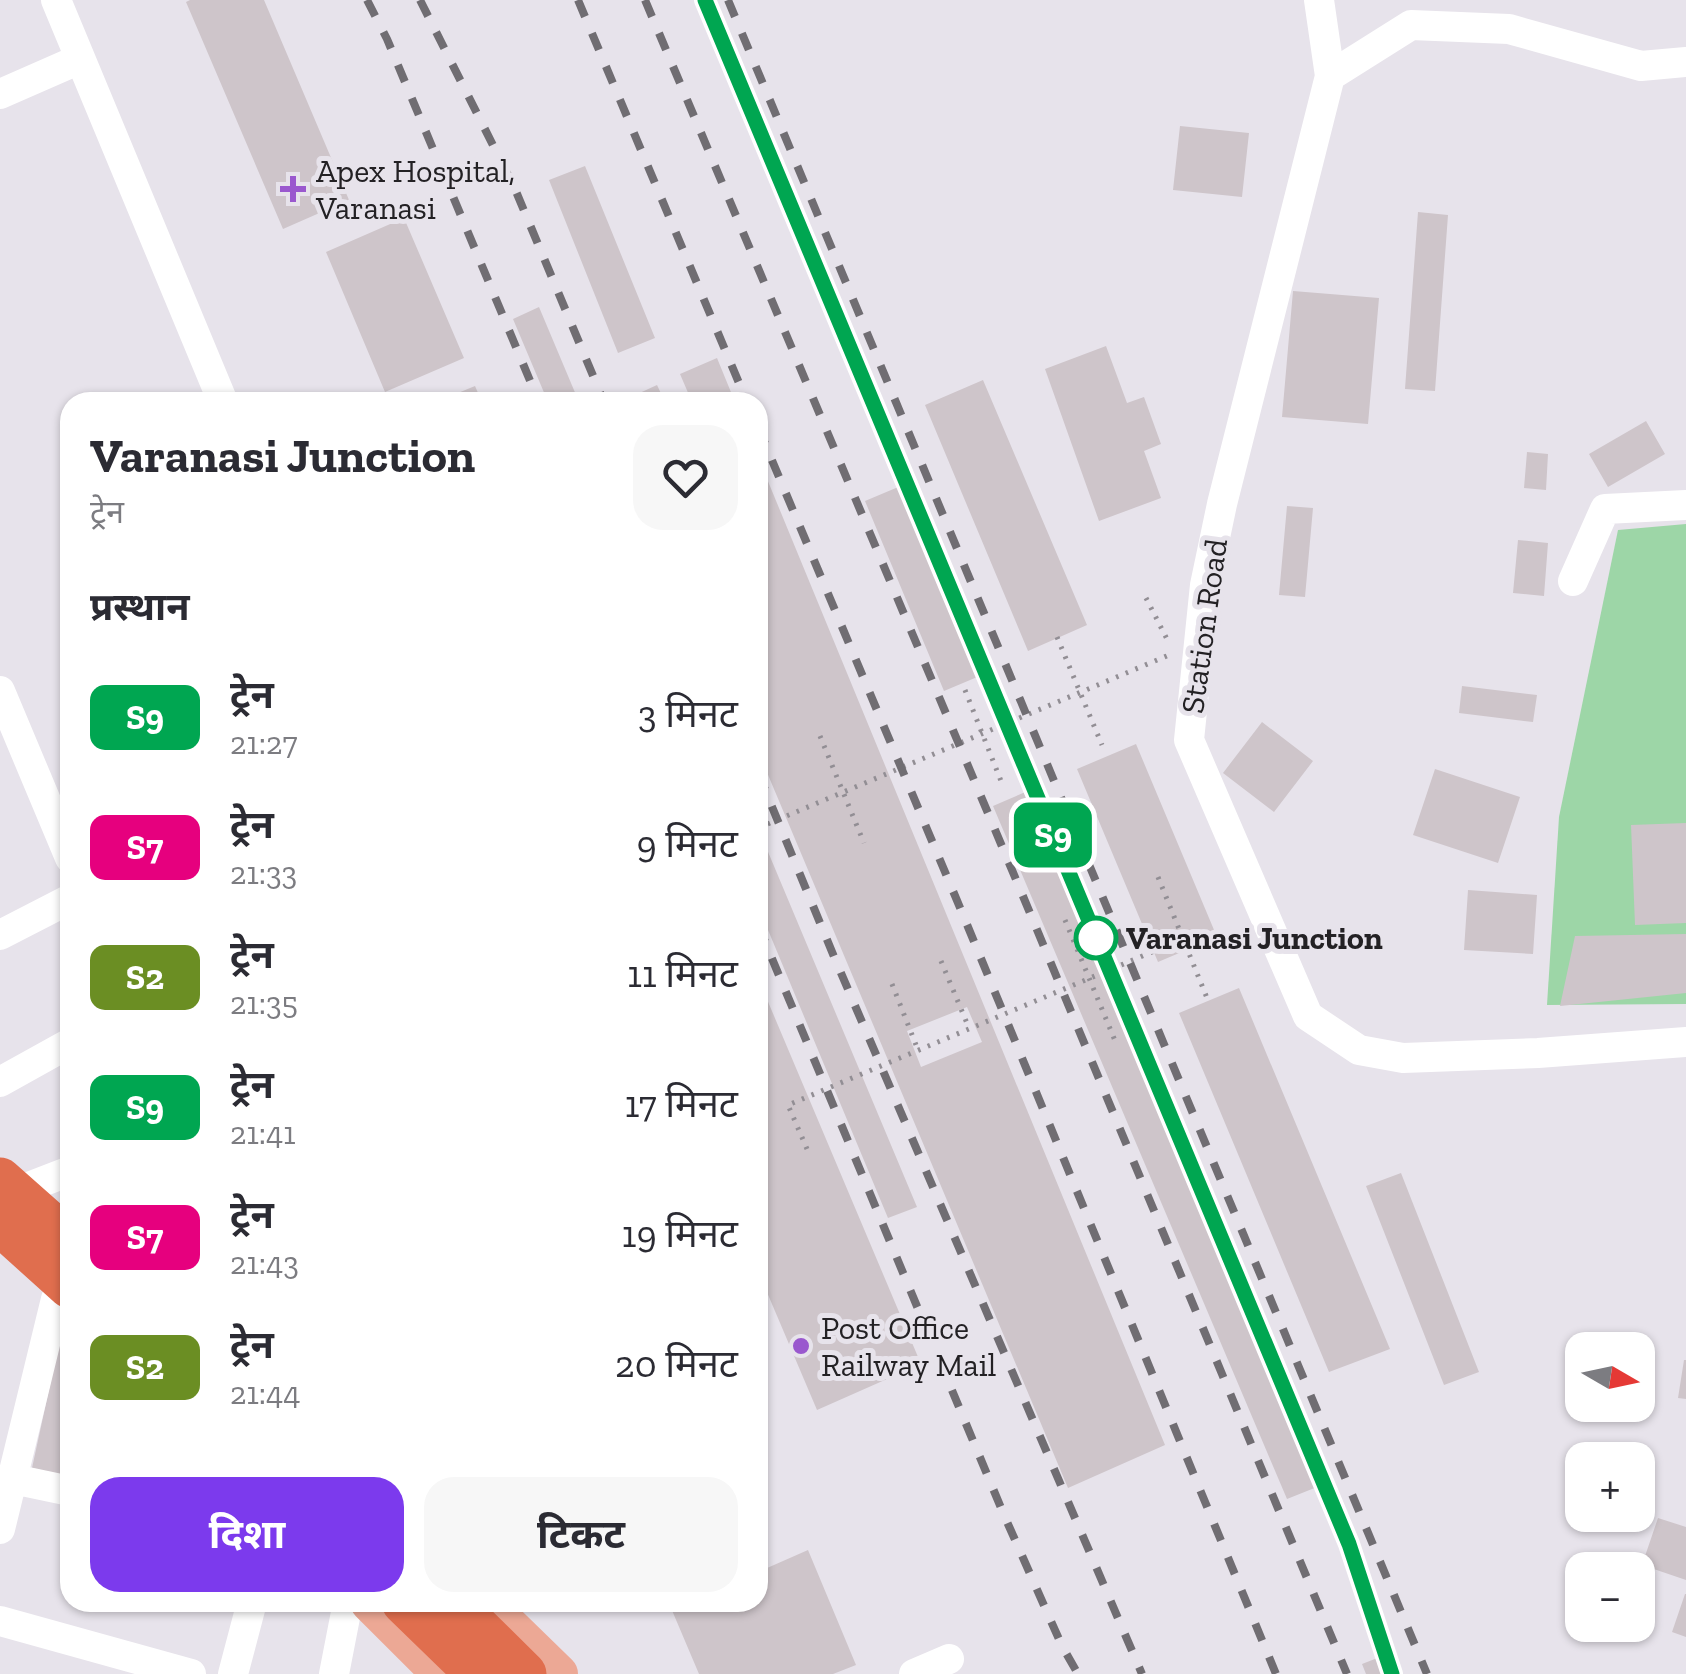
<!DOCTYPE html>
<html lang="hi">
<meta charset="utf-8">
<style>
:root{--surface:#fff;--page:#f7f7f7;--text:#2b2b33;--muted:#7c7c81;--accent:#7c3aed}
body{margin:0;font-family:"Zilla Slab","Noto Sans Devanagari",serif;background:var(--page);color:var(--text);height:100vh;display:flex;flex-direction:column;font-size:38px;white-space:nowrap}
*{box-sizing:border-box;margin:0}
p{font-size:32px;color:var(--muted)}
.icon{flex:none;width:55px;height:55px;fill:none;stroke:currentColor;stroke-width:2;stroke-linecap:round;stroke-linejoin:round}
.map{position:relative;flex:1;overflow:hidden}
.sheet{position:absolute;left:60px;top:392px;width:708px;height:1220px;display:flex;flex-direction:column;background:var(--surface);border-radius:30px;box-shadow:0 2px 8px #0004}
.sheet>*{flex:none}
.badge{padding:0 20px;border-radius:15px;font-size:35px;line-height:65px}
.needle{width:65px;rotate:99deg}
.controls{position:absolute;left:1565px;top:1332px;display:grid;gap:20px}
.controls a{display:grid;place-items:center;width:90px;height:90px;border-radius:20px;background:var(--surface);box-shadow:0 2px 8px #0004;font-size:50px}
.map>.badge{position:absolute;translate:-50% -50%;box-shadow:0 0 0 5px #fff}
h2{padding:0 30px;font-size:38px;line-height:90px}
.round{display:grid;place-items:center;flex:none;width:105px;height:105px;border-radius:30px;background:var(--page)}
.overview{display:flex;align-items:center;justify-content:space-between;height:170px;padding:0 30px}
h1{font-size:48px;font-weight:700;line-height:75px}
.primary-button{display:flex;gap:20px;margin-top:auto;padding:20px 30px}
.primary-button a{flex:1;height:115px;border-radius:30px;background:var(--accent);color:#fff;font-size:40px;font-weight:700;line-height:115px;text-align:center}
.primary-button a+a{background:var(--page);color:var(--text)}
ul{padding:0;list-style:none}
li{display:flex;align-items:center;gap:30px;height:130px;padding:0 30px}
li div{flex:1}
li b{display:block;font-size:38px}
li em{font-style:normal}
li .badge{min-width:110px;font-weight:700;text-align:center}
.map>svg:first-child{display:block}
.green{fill:#9dd6a7}
.building{fill:#cec5ca;fill-rule:evenodd}
.lines{fill:none;stroke-linecap:round;stroke-linejoin:round}
.path{stroke:#928e94;stroke-width:5;stroke-dasharray:2.5 8;stroke-linecap:butt}
.minor{stroke:#fff;stroke-width:30}
.major{stroke:#eca895;stroke-width:40}
.highway{stroke:#e06e4e;stroke-width:45}
.rail{stroke:#706d72;stroke-width:8;stroke-dasharray:18 18;stroke-linecap:butt}
.line-casing{stroke:#fff;stroke-width:22}
.line{stroke:#00a651;stroke-width:15}
.poi-dot{fill:#9a58ce;stroke:#e7e3eb;stroke-width:4}
.stop-dot{fill:#fff;stroke:#00a651;stroke-width:5}
.labels{text-anchor:middle;dominant-baseline:central;stroke-width:10;stroke-linejoin:round;paint-order:stroke}
.poi-label{font-size:32px;fill:#232124;stroke:#e7e3eb;text-anchor:start}
.street-label{font-size:32px;fill:#232124;stroke:#e7e3eb}
.stop-label{font-size:32px;font-weight:bold;fill:#232124;stroke:#e7e3eb;text-anchor:start}
</style>
<div class="map">
<svg width="1686" height="1674" viewBox="0 0 1686 1674">
<rect width="100%" height="100%" fill="#e7e3eb"/>
<path class="green" d="M 1686,524 L 1686,1004 L 1547,1005 L 1559,817 L 1618,530 Z"/>
<path class="building" d="M 190,0 L 264,0 L 349,200 L 283,229 L 186,2 Z
M 1180,126 L 1249,133 L 1242,197 L 1173,190 Z
M 585,166 L 655,338 L 618,353 L 549,180 Z
M 1418,212 L 1448,215 L 1435,391 L 1405,389 Z
M 404,218 L 464,358 L 385,392 L 326,252 Z
M 1293,291 L 1379,298 L 1368,424 L 1282,417 Z
M 539,307 L 579,402 L 548,402 L 513,319 Z
M 1106,346 L 1127,403 L 1144,397 L 1161,444 L 1144,451 L 1161,498 L 1099,521 L 1045,369 Z
M 717,358 L 735,402 L 692,402 L 680,374 Z
M 983,380 L 1087,625 L 1028,651 L 925,405 Z
M 657,385 L 665,402 L 620,402 Z
M 475,386 L 482,402 L 436,402 Z
M 1646,421 L 1665,454 L 1608,487 L 1589,454 Z
M 1527,452 L 1548,454 L 1546,490 L 1524,488 Z
M 758,457 L 1165,1445 L 1068,1488 L 758,751 ZM 967,1007 L 982,1042 L 921,1067 L 907,1031 Z
M 903,485 L 982,675 L 944,691 L 865,501 Z
M 1287,506 L 1313,508 L 1305,597 L 1279,595 Z
M 1518,540 L 1548,543 L 1544,596 L 1513,593 Z
M 1462,686 L 1537,695 L 1533,722 L 1459,713 Z
M 1262,722 L 1313,761 L 1274,812 L 1223,773 Z
M 1136,744 L 1217,937 L 1158,962 L 1077,769 Z
M 1435,769 L 1520,797 L 1498,863 L 1413,835 Z
M 1030,790 L 1322,1485 L 1287,1499 L 993,806 Z
M 1686,823 L 1686,923 L 1635,925 L 1631,825 Z
M 758,828 L 917,1207 L 888,1218 L 758,906 Z
M 1468,890 L 1537,895 L 1533,954 L 1464,950 Z
M 1686,934 L 1686,993 L 1560,1006 L 1575,936 Z
M 758,978 L 921,1364 L 817,1410 L 758,1271 Z
M 1239,988 L 1390,1349 L 1329,1372 L 1179,1013 Z
M 1401,1173 L 1479,1372 L 1444,1385 L 1366,1186 Z
M 60,1339 L 70,1340 L 70,1477 L 32,1468 Z
M 1684,1360 L 1686,1360 L 1686,1399 L 1678,1398 Z
M 1658,1518 L 1686,1527 L 1686,1580 L 1642,1565 Z
M 808,1550 L 856,1665 L 833,1674 L 699,1674 L 671,1608 L 684,1602 L 758,1602 L 758,1572 Z
M 1685,1594 L 1686,1594 L 1686,1637 L 1672,1632 Z
M 1380,1657 L 1387,1674 L 1366,1674 L 1362,1664 Z"/>
<g class="lines">
<path class="path" d="M 1146,598 L 1169,643
M 1057,637 L 1102,745
M 965,690 L 1003,786
M 820,736 L 864,843
M 758,828 L 1169,655
M 1158,877 L 1207,998
M 1065,920 L 1116,1043
M 941,961 L 969,1028
M 892,984 L 918,1050
M 807,1149 L 788,1105 L 1183,939"/>
<path class="minor" d="M 56,0 L 223,402
M 1319,0 L 1330,76 L 1222,504 L 1205,585 L 1189,740 L 1308,1016 L 1359,1050 L 1403,1058 L 1538,1053 L 1686,1042
M 1330,76 L 1411,25 L 1509,29 L 1641,66 L 1686,62
M 0,94 L 80,59
M 1573,581 L 1605,509 L 1686,505
M 0,691 L 70,858
M 0,935 L 70,899
M 0,1082 L 70,1043
M 26,1188 L 70,1171
M 13,1479 L 70,1491
M 0,1529 L 56,1299
M 0,1621 L 191,1674
M 233,1674 L 252,1602
M 334,1674 L 348,1602
M 914,1674 L 949,1659"/>
<path class="major" d="M 370,1602 L 442,1674
M 484,1602 L 558,1674"/>
<path class="highway" d="M 0,1180 L 70,1242
M 0,1223 L 70,1286
M 404,1602 L 478,1674
M 451,1602 L 524,1674"/>
<path class="rail" d="M 367,0 L 387,39 L 539,402
M 420,0 L 515,189 L 604,402
M 578,0 L 747,402
M 645,0 L 1020,889 L 1347,1674
M 705,0 L 1349,1544 L 1392,1674
M 728,0 L 1427,1674
M 758,427 L 961,910 L 1276,1674
M 758,773 L 835,959 L 1142,1674
M 758,925 L 1004,1515 L 1062,1646 L 1078,1674"/>
</g>
<g class="lines">
<defs>
<path id="line" d="M 705,0 L 1349,1544 L 1392,1674"/>
</defs>
<use href="#line" class="line-casing"/>
<use href="#line" class="line"/>
</g>
<g class="poi-dot">
<path d="M288 174h10v10h10v10h-10v10h-10v-10h-10v-10h10z"/>
<circle cx="801" cy="1346" r="10"/>
</g>
<circle class="stop-dot" cx="1096" cy="938" r="20"/>
<g class="labels">
<g class="poi-label">
<text x="316" y="171">Apex Hospital,<tspan x="316" dy="37">Varanasi</tspan></text>
<text x="821" y="1328">Post Office<tspan x="821" dy="37">Railway Mail</tspan></text>
</g>
<g class="street-label">
<text transform="translate(1204 626) rotate(-82)">Station Road</text>
</g>
<g class="stop-label">
<text x="1126" y="938">Varanasi Junction</text>
</g>
</g>
</svg>
<div class="controls">
<a><svg class="needle" viewBox="-14 -14 28 28"><path d="M0-13l5 13h-10z" fill="#e53935"/><path d="M0 13l5-13h-10z" fill="#7c7c81"/></svg></a>
<a>+</a>
<a>−</a>
</div>
<b class="badge" style="left:1053px;top:835px;background:#00a651;color:#fff">S9</b>
<section class="sheet">
<div class="overview"><div><h1>Varanasi Junction</h1><p>ट्रेन</p></div><a class="round"><svg class="icon" aria-label="heart" viewBox="0 0 24 24"><path d="M12 20l-8-8c-3-5 5-10 8-4 3-6 11-1 8 4z"/></svg></a></div>
<h2>प्रस्थान</h2>
<ul>
<li><span class="badge" style="background:#00a651;color:#fff">S9</span><div><b>ट्रेन</b><p>21:27</p></div><em>3 मिनट</em></li>
<li><span class="badge" style="background:#e6007e;color:#fff">S7</span><div><b>ट्रेन</b><p>21:33</p></div><em>9 मिनट</em></li>
<li><span class="badge" style="background:#6b8e23;color:#fff">S2</span><div><b>ट्रेन</b><p>21:35</p></div><em>11 मिनट</em></li>
<li><span class="badge" style="background:#00a651;color:#fff">S9</span><div><b>ट्रेन</b><p>21:41</p></div><em>17 मिनट</em></li>
<li><span class="badge" style="background:#e6007e;color:#fff">S7</span><div><b>ट्रेन</b><p>21:43</p></div><em>19 मिनट</em></li>
<li><span class="badge" style="background:#6b8e23;color:#fff">S2</span><div><b>ट्रेन</b><p>21:44</p></div><em>20 मिनट</em></li>
</ul>
<div class="primary-button"><a>दिशा</a><a>टिकट</a></div>
</section>
</div>
